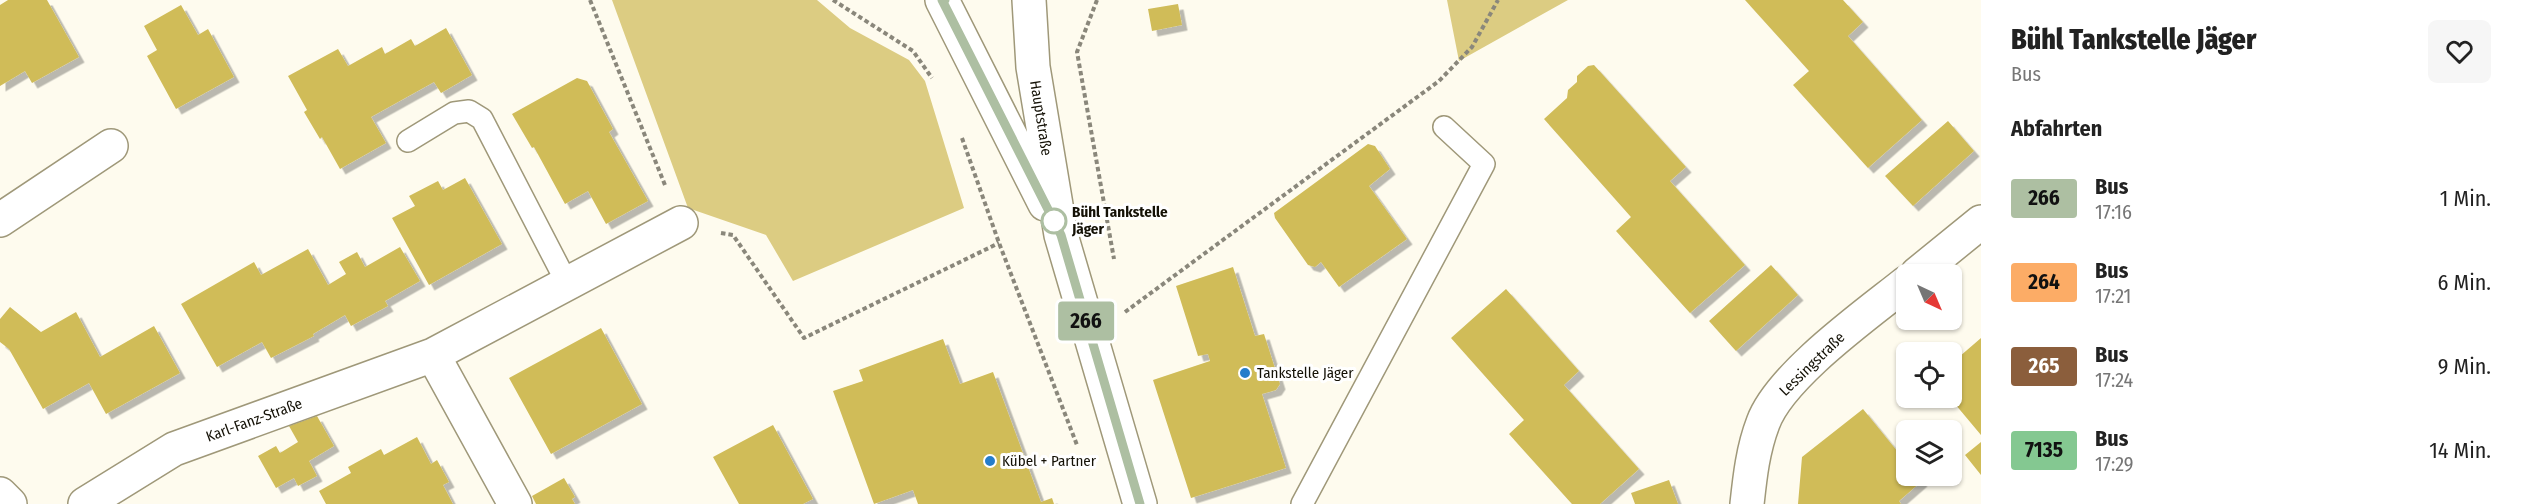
<!DOCTYPE html>
<html lang="de">
<meta charset="utf-8">
<style>
:root{--surface:#fff;--page:#f6f6f6;--text:#222;--muted:#767676}
body{margin:0;font-family:"Fira Sans Condensed",sans-serif;background:var(--page);color:var(--text);height:100vh;display:flex;flex-direction:column;font-size:22px;white-space:nowrap}
*{box-sizing:border-box;margin:0}
p{font-size:20px;color:var(--muted)}
.icon{flex:none;width:33px;height:33px;fill:none;stroke:currentColor;stroke-width:2;stroke-linecap:round;stroke-linejoin:round}
.map{position:relative;flex:1;overflow:hidden}
.details{display:flex;flex-direction:column;background:var(--surface);width:540px}
.details>*{flex:none}
.badge{padding:0 12px;border-radius:4px;font-size:21px;line-height:39px}
.needle{width:39px;rotate:136deg}
.fabs{position:absolute;left:1896px;top:264px;display:grid;gap:12px}
.fabs a{display:grid;place-items:center;width:66px;height:66px;border-radius:9px;background:var(--surface);box-shadow:0 2px 4px #0004;font-size:30px}
.map>.badge{position:absolute;translate:-50% -50%;box-shadow:0 0 0 3px #fff}
h2{padding:0 30px;font-size:22px;line-height:54px}
.round{display:grid;place-items:center;flex:none;width:63px;height:63px;border-radius:9px;background:var(--page)}
.headline{display:flex;align-items:center;justify-content:space-between;height:102px;padding:0 30px}
h1{font-size:28px;font-weight:800;line-height:45px}
ul{padding:0;list-style:none}
li{display:flex;align-items:center;gap:18px;height:84px;padding:0 30px}
li div{flex:1}
li b{display:block;font-size:22px}
li em{font-style:normal}
li .badge{min-width:66px;font-weight:700;text-align:center}
main{display:flex;flex:1;min-height:0}
.map>svg:first-child{display:block}
.green{fill:#dccc82}
.building{fill:#d0bc59;filter:url(#shadow)}
.lines{fill:none;stroke-linecap:round;stroke-linejoin:round}
.service-casing{stroke:#9f9879;stroke-width:24}
.minor-casing{stroke:#9f9879;stroke-width:36}
.tertiary-casing{stroke:#9f9879;stroke-width:36}
.path{stroke:#8a877b;stroke-width:4;stroke-dasharray:4.5 3;stroke-linecap:butt}
.service{stroke:#fff;stroke-width:21}
.minor{stroke:#fff;stroke-width:33}
.tertiary{stroke:#fff;stroke-width:33}
.line-casing{stroke:#fff;stroke-width:14}
.line{stroke:#adbfa2;stroke-width:9}
.stop-dot{fill:#fff;stroke:#adbfa2;stroke-width:3}
.poi-dot{fill:#257dcb;stroke:#fff;stroke-width:2}
.labels{text-anchor:middle;dominant-baseline:central;stroke-width:6;stroke-linejoin:round;paint-order:stroke}
.street-label{font-size:15px;fill:#141106;stroke:#fff}
.stop-label{font-size:15px;font-weight:bold;fill:#141106;stroke:#fff;text-anchor:start}
.poi-label{font-size:15px;fill:#141106;stroke:#fff;text-anchor:start}
</style>
<main>
<div class="map">
<svg width="1981" height="504" viewBox="0 0 1981 504">
<defs>
<filter id="shadow"><feDropShadow dx="5.5" dy="5.5" stdDeviation="0" flood-color="#0004"/></filter>
</defs>
<rect width="100%" height="100%" fill="#fefbee"/>
<path class="green" d="M 612,0 L 817,0 L 850,28 L 909,60 L 925,81 L 964,208 L 793,281 L 766,235 L 688,208 Z
M 1447,0 L 1568,0 L 1459,61 Z"/>
<path class="building" d="M 8,0 L 47,0 L 79,57 L 32,83 L 25,71 L 0,86 L 0,5 Z
M 1745,0 L 1843,0 L 1863,22 L 1848,36 L 1922,120 L 1868,168 L 1793,85 L 1809,71 Z
M 1178,4 L 1182,25 L 1152,31 L 1148,9 Z
M 181,5 L 198,35 L 208,29 L 234,77 L 176,109 L 147,56 L 157,50 L 144,26 Z
M 446,28 L 472,75 L 441,93 L 434,82 L 371,117 L 386,143 L 340,169 L 322,137 L 320,139 L 304,112 L 307,110 L 288,76 L 338,49 L 348,66 L 382,47 L 385,54 L 411,39 L 415,46 Z
M 1594,65 L 1686,167 L 1670,181 L 1745,265 L 1690,313 L 1616,231 L 1631,217 L 1544,119 L 1567,98 L 1568,90 L 1577,82 L 1577,76 L 1588,66 Z
M 577,78 L 587,81 L 613,129 L 609,132 L 648,201 L 606,224 L 588,191 L 565,204 L 534,147 L 532,148 L 512,114 Z
M 1948,121 L 1974,151 L 1913,206 L 1885,176 Z
M 1368,144 L 1375,146 L 1390,169 L 1369,186 L 1407,239 L 1339,287 L 1321,262 L 1315,267 L 1308,265 L 1275,218 L 1274,213 Z
M 465,178 L 502,244 L 429,285 L 392,218 L 415,206 L 409,196 L 438,181 L 443,190 Z
M 400,247 L 420,281 L 385,301 L 388,306 L 351,326 L 345,315 L 313,334 L 314,336 L 271,358 L 262,342 L 217,367 L 181,304 L 254,262 L 261,275 L 308,249 L 328,285 L 346,274 L 339,262 L 357,252 L 365,267 Z
M 1771,265 L 1798,295 L 1736,351 L 1709,321 Z
M 1233,267 L 1255,336 L 1264,334 L 1280,384 L 1276,390 L 1262,394 L 1286,468 L 1191,498 L 1153,380 L 1210,361 L 1208,354 L 1198,356 L 1176,286 Z
M 1506,289 L 1579,371 L 1564,385 L 1639,469 L 1600,504 L 1572,504 L 1509,434 L 1524,420 L 1451,338 Z
M 10,307 L 41,332 L 76,312 L 100,357 L 154,326 L 180,373 L 106,414 L 89,383 L 43,409 L 9,349 L 0,342 L 0,319 Z
M 601,328 L 642,404 L 551,454 L 509,378 Z
M 1981,338 L 1981,435 L 1950,398 L 1952,363 Z
M 943,339 L 960,384 L 993,372 L 1041,502 L 1052,498 L 1054,504 L 918,504 L 913,490 L 874,504 L 833,391 L 863,381 L 859,370 Z
M 1863,409 L 1906,462 L 1906,476 L 1917,476 L 1922,481 L 1899,501 L 1901,504 L 1798,504 L 1802,457 Z
M 317,416 L 334,446 L 309,461 L 317,476 L 298,486 L 294,478 L 276,488 L 258,456 L 276,446 L 280,453 L 298,442 L 289,426 Z
M 773,425 L 813,499 L 803,504 L 739,504 L 713,457 Z
M 417,437 L 431,464 L 437,460 L 449,482 L 443,485 L 453,504 L 326,504 L 319,491 L 351,473 L 348,467 L 381,449 L 384,455 Z
M 1981,442 L 1981,475 L 1965,455 Z
M 564,478 L 575,497 L 572,499 L 575,504 L 536,504 L 532,496 Z
M 1669,480 L 1678,504 L 1635,504 L 1631,493 Z"/>
<g class="lines">
<defs>
<path id="service" d="M 408,141 L 454,113 L 469,111 L 482,119 L 567,283
M 1302,504 L 1484,164 L 1444,127"/>
<path id="minor" d="M 0,220 L 111,146
M 1917,274 L 1981,222
M 433,355 L 515,504
M 0,494 L 10,504
M 85,504 L 174,449 L 433,355 L 681,223
M 1747,504 C 1750,476 1753,449 1763,423 C 1780,376 1866,315 1906,283"/>
<path id="tertiary" d="M 942,0 L 1045,204
M 1029,0 L 1033,67 L 1061,235 L 1140,504"/>
</defs>
<use href="#service" class="service-casing"/>
<use href="#minor" class="minor-casing"/>
<use href="#tertiary" class="tertiary-casing"/>
<path class="path" d="M 590,0 L 665,185
M 833,0 L 913,51 L 932,78
M 1097,0 L 1077,52 L 1114,259
M 962,138 L 999,243 L 1077,445
M 721,233 L 733,235 L 804,338 L 999,243
M 1125,312 L 1439,81 L 1472,47 L 1498,0"/>
<use href="#service" class="service"/>
<use href="#minor" class="minor"/>
<use href="#tertiary" class="tertiary"/>
</g>
<g class="lines">
<defs>
<path id="line" d="M 945,0 L 942,0 L 1061,235 L 1140,504"/>
</defs>
<use href="#line" class="line-casing"/>
<use href="#line" class="line"/>
</g>
<circle class="stop-dot" cx="1054" cy="221" r="12"/>
<g class="poi-dot">
<circle cx="1245" cy="373" r="6"/>
<circle cx="990" cy="461" r="6"/>
</g>
<g class="labels">
<g class="street-label">
<text transform="translate(1041 118) rotate(81)">Hauptstraße</text>
<text transform="translate(1812 364) rotate(-44)">Lessingstraße</text>
<text transform="translate(254 420) rotate(-20)">Karl-Fanz-Straße</text>
</g>
<g class="stop-label">
<text x="1072" y="212">Bühl Tankstelle<tspan x="1072" dy="17">Jäger</tspan></text>
</g>
<g class="poi-label">
<text x="1257" y="373">Tankstelle Jäger</text>
<text x="1002" y="461">Kübel + Partner</text>
</g>
</g>
</svg>
<div class="fabs">
<a><svg class="needle" viewBox="-14 -14 28 28"><path d="M0-13l5 13h-10z" fill="#e53935"/><path d="M0 13l5-13h-10z" fill="#767676"/></svg></a>
<a><svg class="icon" aria-label="locate" viewBox="0 0 24 24"><circle cx="12" cy="12" r="6"/><path d="M12 2v4M12 18v4M2 12h4M18 12h4"/></svg></a>
<a><svg class="icon" aria-label="layers" viewBox="0 0 24 24"><path d="M12 4l9 5-9 5-9-5zM3 14l9 5 9-5"/></svg></a>
</div>
<b class="badge" style="left:1086px;top:321px;background:#adbfa2;color:#111">266</b>
</div>
<section class="details">
<div class="headline"><div><h1>Bühl Tankstelle Jäger</h1><p>Bus</p></div><a class="round"><svg class="icon" aria-label="heart" viewBox="0 0 24 24"><path d="M12 20l-8-8c-3-5 5-10 8-4 3-6 11-1 8 4z"/></svg></a></div>
<h2>Abfahrten</h2>
<ul>
<li><span class="badge" style="background:#adbfa2;color:#111">266</span><div><b>Bus</b><p>17:16</p></div><em>1 Min.</em></li>
<li><span class="badge" style="background:#fcac66;color:#111">264</span><div><b>Bus</b><p>17:21</p></div><em>6 Min.</em></li>
<li><span class="badge" style="background:#8b5e3c;color:#fff">265</span><div><b>Bus</b><p>17:24</p></div><em>9 Min.</em></li>
<li><span class="badge" style="background:#84c891;color:#111">7135</span><div><b>Bus</b><p>17:29</p></div><em>14 Min.</em></li>
</ul>
</section>
</main>
